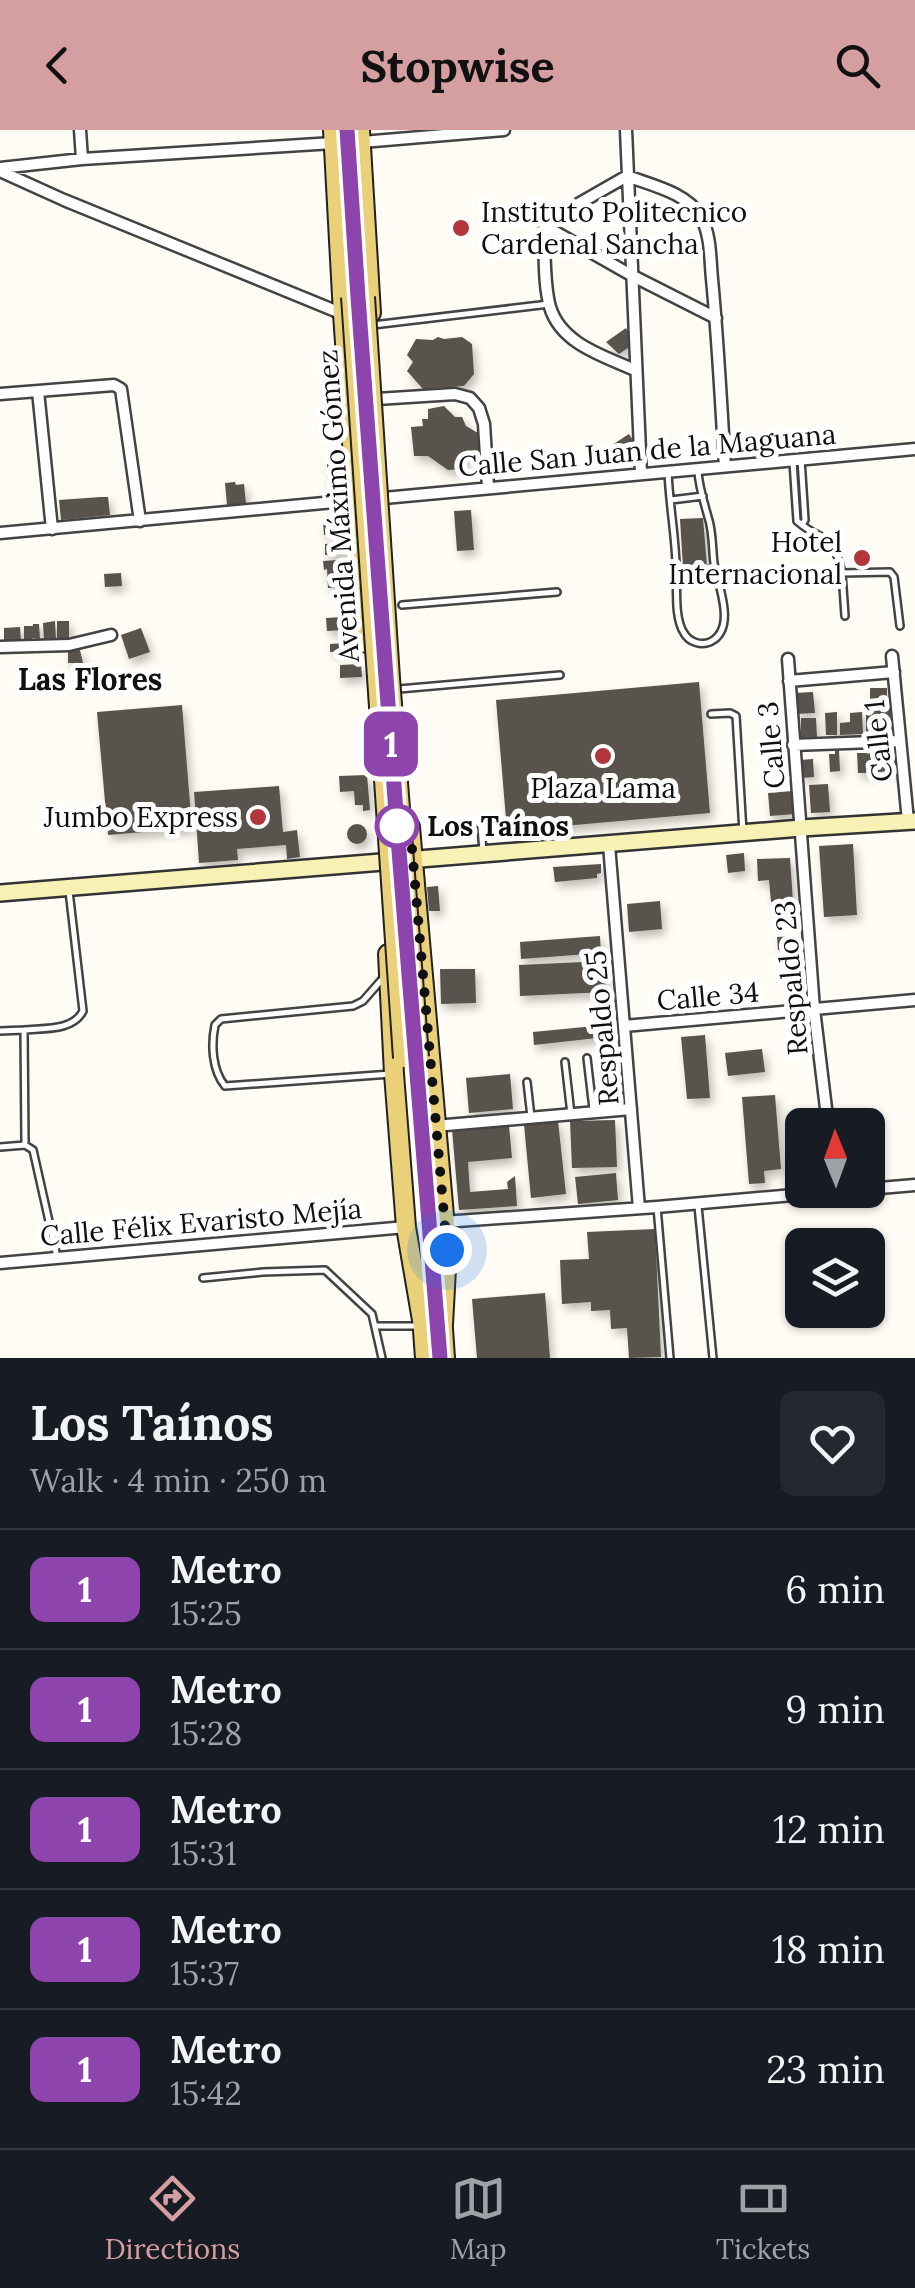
<!DOCTYPE html>
<meta charset="utf-8">
<style>
:root{--surface:#171b24;--page:#242831;--text:#f1f3f6;--muted:#9ea1a6;--line:#363941;--accent:#d59ea1}
body{margin:0;font-family:Lora,serif;background:var(--page);color:var(--text);height:100vh;display:flex;flex-direction:column;font-size:38px;white-space:nowrap}
*{box-sizing:border-box;margin:0}
p{font-size:32px;color:var(--muted)}
.icon{flex:none;width:55px;height:55px;fill:none;stroke:currentColor;stroke-width:2;stroke-linecap:round;stroke-linejoin:round}
.map{position:relative;height:1228px;overflow:hidden}
.panel{display:flex;flex-direction:column;background:var(--surface);flex:1}
.panel>*{flex:none}
.badge{padding:0 20px;border-radius:15px;font-size:35px;line-height:65px}
.needle{width:65px;rotate:359deg}
.tools{position:absolute;left:785px;top:978px;display:grid;gap:20px}
.tools a{display:grid;place-items:center;width:100px;height:100px;border-radius:15px;background:var(--surface);box-shadow:0 2px 8px #0004;font-size:50px}
.you{position:absolute;width:50px;height:50px;margin:-25px;border:8px solid #fff;border-radius:50%;background:#1a73e8;box-shadow:0 0 0 15px #1a73e833}
.map>.badge{position:absolute;translate:-50% -50%;box-shadow:0 0 0 5px #fff}
.round{display:grid;place-items:center;flex:none;width:105px;height:105px;border-radius:15px;background:var(--page)}
.headline{display:flex;align-items:center;justify-content:space-between;height:170px;padding:0 30px}
h1{font-size:48px;font-weight:700;line-height:75px}
ul{padding:0;list-style:none}
li{display:flex;align-items:center;gap:30px;height:120px;padding:0 30px;border-top:2px solid var(--line)}
li div{flex:1}
li b{display:block;font-size:38px}
li em{font-style:normal}
li .badge{min-width:110px;font-weight:700;text-align:center}
header{display:flex;justify-content:space-between;align-items:center;height:130px;padding:0 30px;background:var(--accent);color:#111;font-size:45px;font-weight:700}
.tabs{display:flex;justify-content:space-around;align-items:center;height:140px;border-top:2px solid var(--line);background:var(--surface);font-size:28px;color:var(--muted)}
.tabs a{display:grid;justify-items:center;gap:5px}
.tabs .current{color:var(--accent)}
.map>svg:first-child{display:block}
.building{fill:#58524d;filter:url(#shadow)}
.lines{fill:none;stroke-linecap:round;stroke-linejoin:round}
.lane-casing{stroke:#434343;stroke-width:10}
.street-casing{stroke:#434343;stroke-width:15}
.secondary-casing{stroke:#323232;stroke-width:20}
.primary-casing{stroke:#212121;stroke-width:22}
.lane{stroke:#fff;stroke-width:5}
.street{stroke:#fff;stroke-width:10}
.secondary{stroke:#f7f1b6;stroke-width:15}
.primary{stroke:#ead078;stroke-width:18}
.primary-bridge-casing{stroke:#212121;stroke-width:22;stroke-linecap:butt}
.primary-bridge{stroke:#ead078;stroke-width:18}
.line-casing{stroke:#fff;stroke-width:22}
.line{stroke:#8e44ad;stroke-width:15}
.walk{stroke:#101010;stroke-width:10;stroke-dasharray:0 18}
.poi-dot{fill:#b3363a;stroke:#fff;stroke-width:4}
.stop-dot{fill:#fff;stroke:#8e44ad;stroke-width:5}
.labels{text-anchor:middle;dominant-baseline:central;stroke-width:10;stroke-linejoin:round;paint-order:stroke}
.poi-label{font-size:28px;fill:#101010;stroke:#fff;text-anchor:end}
.street-label{font-size:28px;fill:#101010;stroke:#fff}
.stop-label{font-size:28px;font-weight:bold;fill:#101010;stroke:#fff;text-anchor:start}
.neighbourhood-label{font-size:30px;font-weight:bold;fill:#101010;stroke:#fff}
</style>
<header><svg class="icon" aria-label="back" viewBox="0 0 24 24"><path d="M15 5l-7 7 7 7"/></svg>Stopwise<svg class="icon" aria-label="search" viewBox="0 0 24 24"><circle cx="10" cy="10" r="6"/><path d="M15 15l6 6"/></svg></header>
<div class="map">
<svg width="915" height="1228" viewBox="0 0 915 1228">
<defs>
<filter id="shadow"><feDropShadow dx="3.5" dy="5.5" stdDeviation="5" flood-color="#0004"/></filter>
</defs>
<rect width="100%" height="100%" fill="#fefcf4"/>
<path class="building" d="M 626,198 L 634,214 L 619,224 L 606,212 Z
M 438,207 L 444,209 L 462,207 L 472,214 L 474,244 L 464,256 L 423,259 L 407,241 L 413,232 L 407,225 L 416,209 L 433,210 Z
M 444,276 L 455,287 L 462,287 L 466,296 L 478,303 L 480,323 L 469,323 L 469,329 L 463,330 L 463,339 L 448,340 L 428,326 L 414,326 L 411,297 L 423,296 L 422,289 L 428,289 L 428,279 Z
M 629,304 L 638,318 L 621,328 L 612,315 Z
M 341,333 L 342,351 L 328,352 L 327,334 Z
M 235,352 L 236,355 L 244,354 L 246,374 L 227,375 L 225,353 Z
M 101,367 L 108,367 L 110,385 L 61,390 L 59,370 Z
M 471,380 L 474,420 L 457,421 L 454,381 Z
M 703,388 L 707,436 L 683,437 L 680,389 Z
M 345,390 L 347,392 L 348,402 L 324,405 L 323,392 Z
M 350,413 L 350,424 L 325,425 L 325,414 Z
M 351,429 L 353,457 L 328,458 L 327,439 L 324,440 L 323,431 Z
M 121,443 L 122,456 L 105,457 L 104,444 Z
M 358,486 L 359,499 L 327,501 L 326,488 Z
M 55,491 L 56,510 L 44,510 L 43,493 Z
M 57,491 L 69,491 L 69,512 L 57,512 Z
M 33,494 L 39,494 L 40,509 L 32,508 L 32,512 L 24,512 L 24,496 L 33,496 Z
M 20,497 L 21,511 L 4,512 L 4,498 Z
M 141,498 L 150,522 L 129,529 L 121,505 Z
M 359,512 L 359,520 L 330,522 L 330,514 Z
M 80,520 L 83,533 L 68,533 L 68,521 Z
M 361,534 L 362,547 L 340,548 L 340,535 Z
M 699,552 L 710,683 L 507,701 L 496,570 Z
M 870,558 L 887,558 L 887,575 L 870,576 Z
M 813,562 L 815,583 L 796,584 L 795,563 Z
M 182,575 L 192,698 L 108,705 L 97,582 Z
M 873,578 L 890,578 L 891,603 L 874,603 L 872,589 L 873,604 L 866,603 L 866,581 L 873,581 Z
M 837,582 L 837,605 L 826,605 L 825,583 Z
M 862,582 L 863,604 L 840,605 L 840,593 L 850,592 L 850,583 Z
M 801,588 L 816,588 L 817,607 L 801,608 Z
M 875,617 L 876,643 L 858,643 L 857,623 L 869,623 L 869,618 Z
M 894,617 L 895,641 L 878,642 L 877,618 Z
M 839,620 L 840,641 L 830,642 L 829,624 L 835,624 L 835,621 Z
M 813,629 L 814,647 L 802,648 L 800,630 Z
M 367,645 L 370,680 L 363,681 L 363,675 L 355,675 L 354,661 L 340,662 L 339,646 Z
M 828,654 L 830,682 L 811,683 L 809,655 Z
M 279,656 L 283,702 L 297,700 L 300,727 L 287,729 L 286,715 L 237,719 L 238,730 L 199,733 L 194,662 Z
M 793,661 L 795,684 L 770,686 L 768,663 Z
M347 704a10 10 0 1 1 20 0a10 10 0 1 1-20 0Z
M 853,714 L 857,785 L 824,787 L 819,716 Z
M 744,723 L 745,741 L 728,743 L 726,725 Z
M 790,728 L 793,771 L 771,772 L 769,750 L 758,751 L 757,729 Z
M 601,734 L 601,743 L 597,744 L 597,748 L 555,752 L 553,737 Z
M 438,756 L 440,781 L 429,781 L 427,757 Z
M 660,771 L 662,799 L 629,802 L 627,774 Z
M 600,806 L 601,823 L 521,829 L 520,812 Z
M 797,806 L 797,820 L 778,820 L 777,807 Z
M 604,831 L 606,862 L 520,866 L 519,835 Z
M 440,839 L 475,839 L 476,873 L 441,874 Z
M 605,895 L 606,907 L 534,915 L 533,902 Z
M 705,905 L 710,968 L 687,969 L 681,907 Z
M 762,919 L 765,942 L 728,946 L 725,923 Z
M 510,944 L 513,979 L 469,983 L 466,948 Z
M 775,965 L 781,1039 L 764,1041 L 765,1053 L 749,1054 L 742,967 Z
M 615,990 L 617,1037 L 572,1038 L 570,991 Z
M 558,991 L 566,1064 L 531,1068 L 524,995 Z
M 509,996 L 512,1028 L 468,1032 L 470,1062 L 508,1059 L 507,1052 L 515,1046 L 517,1076 L 459,1080 L 452,1000 Z
M 616,1043 L 618,1070 L 578,1074 L 575,1047 Z
M 655,1099 L 661,1227 L 629,1228 L 627,1198 L 611,1199 L 610,1180 L 591,1181 L 591,1172 L 562,1174 L 560,1130 L 589,1129 L 587,1102 Z
M 545,1163 L 550,1228 L 477,1228 L 472,1169 Z"/>
<g class="lines">
<defs>
<path id="lane" d="M 373,195 L 549,174
M 801,329 L 805,390 L 802,395
M 793,332 L 797,391 C 825,415 832,400 842,443 L 890,442 L 894,447 L 900,496
M 668,341 C 669,372 675,403 676,434 C 678,454 673,486 684,503 C 689,512 701,516 710,512 C 738,499 717,453 714,433 C 712,418 713,401 708,387 C 704,372 699,357 698,342
M 671,370 L 703,366
M 842,443 L 845,486
M 677,444 L 713,439
M 402,475 L 557,462
M 399,559 L 560,545
M 711,584 L 730,583 L 736,586 L 743,702
M 481,696 L 483,722
M 384,847 L 363,871 L 353,876 L 221,889 L 215,895 C 211,915 212,940 225,956 L 391,944
M 24,900 C 44,898 73,901 83,881 L 69,761
M 0,901 L 24,900 L 25,1013
M 587,928 L 593,979
M 565,932 L 571,984
M 527,952 L 531,987
M 0,1017 L 25,1015 L 33,1020 L 57,1127
M 698,1076 L 713,1228
M 657,1077 L 670,1228
M 203,1148 L 263,1142 L 325,1140 L 372,1184 L 382,1228
M 375,1196 L 417,1196"/>
<path id="street" d="M 80,0 L 82,29
M 626,0 L 641,344
M 362,12 L 504,0
M 0,38 L 82,29 L 333,13
M 0,41 L 64,70 L 343,184
M 545,96 L 631,145 L 716,188
M 635,240 C 604,226 561,214 550,177 C 544,156 545,129 544,107 L 545,96 L 552,89 L 627,46 C 651,55 688,63 701,87 C 711,105 710,129 712,149 C 718,211 721,274 725,336
M 38,261 L 52,399
M 0,264 L 114,255 L 121,259 L 140,391
M 377,269 L 455,264 L 470,268 L 479,278 L 484,294 L 488,357
M 373,369 L 915,319
M 0,403 L 356,370
M 0,517 L 69,515 L 111,505
M 892,526 L 908,691
M 788,529 L 814,879 L 828,995
M 789,551 L 894,542
M 793,615 L 900,611
M 609,715 L 639,1078
M 624,896 L 915,870
M 435,996 L 631,979
M 868,1059 L 915,1055
M 443,1092 L 657,1077 L 850,1060
M 0,1133 L 406,1097"/>
<path id="secondary" d="M 0,763 L 801,698 L 915,691"/>
<path id="primary" d="M 333,0 L 343,184 L 366,513
M 360,0 L 371,183
M 410,697 L 447,1120 L 443,1195
M 388,824 L 394,944 L 406,1097 L 423,1196
M 442,1184 L 445,1228
M 422,1187 L 425,1228"/>
</defs>
<use href="#lane" class="lane-casing"/>
<use href="#street" class="street-casing"/>
<use href="#secondary" class="secondary-casing"/>
<use href="#primary" class="primary-casing"/>
<use href="#lane" class="lane"/>
<use href="#street" class="street"/>
<use href="#secondary" class="secondary"/>
<use href="#primary" class="primary"/>
<defs>
<path id="primary-bridge" d="M 351,167 L 403,928
M 365,167 L 390,548 L 419,927"/>
</defs>
<use href="#primary-bridge" class="primary-bridge-casing"/>
<use href="#primary-bridge" class="primary-bridge"/>
</g>
<g class="lines">
<defs>
<path id="line" d="M 347,0 L 358,167 L 397,696 L 440,1228"/>
</defs>
<use href="#line" class="line-casing"/>
<use href="#line" class="line"/>
<path class="walk" d="M 397,696 L 410,696 L 447,1120"/>
</g>
<g class="poi-dot">
<circle cx="461" cy="98" r="10"/>
<circle cx="862" cy="428" r="10"/>
<circle cx="603" cy="626" r="10"/>
<circle cx="258" cy="687" r="10"/>
</g>
<circle class="stop-dot" cx="397" cy="696" r="20"/>
<g class="labels">
<g class="poi-label">
<text x="481" y="82" text-anchor="start">Instituto Politecnico<tspan x="481" dy="32">Cardenal Sancha</tspan></text>
<text x="842" y="412">Hotel<tspan x="842" dy="32">Internacional</tspan></text>
<text x="603" y="658" text-anchor="middle">Plaza Lama</text>
<text x="238" y="687">Jumbo Express</text>
</g>
<g class="street-label">
<text transform="translate(647 320) rotate(-5)">Calle San Juan de la Maguana</text>
<text transform="translate(338 376) rotate(-94)">Avenida Máximo Gómez</text>
<text transform="translate(878 611) rotate(-96)">Calle 1</text>
<text transform="translate(771 615) rotate(-95)">Calle 3</text>
<text transform="translate(791 848) rotate(-95)">Respaldo 23</text>
<text transform="translate(708 866) rotate(-5)">Calle 34</text>
<text transform="translate(602 898) rotate(-95)">Respaldo 25</text>
<text transform="translate(201 1092) rotate(-5)">Calle Félix Evaristo Mejía</text>
</g>
<g class="stop-label">
<text x="427" y="696">Los Taínos</text>
</g>
<g class="neighbourhood-label">
<text x="90" y="549">Las Flores</text>
</g>
</g>
</svg>
<div class="tools">
<a><svg class="needle" viewBox="-14 -14 28 28"><path d="M0-13l5 13h-10z" fill="#e53935"/><path d="M0 13l5-13h-10z" fill="#9ea1a6"/></svg></a>
<a><svg class="icon" aria-label="layers" viewBox="0 0 24 24"><path d="M12 4l9 5-9 5-9-5zM3 14l9 5 9-5"/></svg></a>
</div>
<div class="you" style="left:447px;top:1120px"></div>
<b class="badge" style="left:391px;top:614px;background:#8e44ad;color:#fff">1</b>
</div>
<section class="panel">
<div class="headline"><div><h1>Los Taínos</h1><p>Walk · 4 min · 250 m</p></div><a class="round"><svg class="icon" aria-label="heart" viewBox="0 0 24 24"><path d="M12 20l-8-8c-3-5 5-10 8-4 3-6 11-1 8 4z"/></svg></a></div>
<ul>
<li><span class="badge" style="background:#8e44ad;color:#fff">1</span><div><b>Metro</b><p>15:25</p></div><em>6 min</em></li>
<li><span class="badge" style="background:#8e44ad;color:#fff">1</span><div><b>Metro</b><p>15:28</p></div><em>9 min</em></li>
<li><span class="badge" style="background:#8e44ad;color:#fff">1</span><div><b>Metro</b><p>15:31</p></div><em>12 min</em></li>
<li><span class="badge" style="background:#8e44ad;color:#fff">1</span><div><b>Metro</b><p>15:37</p></div><em>18 min</em></li>
<li><span class="badge" style="background:#8e44ad;color:#fff">1</span><div><b>Metro</b><p>15:42</p></div><em>23 min</em></li>
</ul>
</section>
<nav class="tabs">
<a class="current"><svg class="icon" aria-label="directions" viewBox="0 0 24 24"><path d="M12 3l9 9-9 9-9-9zM9 14v-3h6M13 9l2 2-2 2"/></svg>Directions</a>
<a><svg class="icon" aria-label="map" viewBox="0 0 24 24"><path d="M3 6l6-2 6 2 6-2v14l-6 2-6-2-6 2zM9 4v14M15 6v14"/></svg>Map</a>
<a><svg class="icon" aria-label="tickets" viewBox="0 0 24 24"><path d="M3 7h18v10H3zM15 7v10"/></svg>Tickets</a>
</nav>
